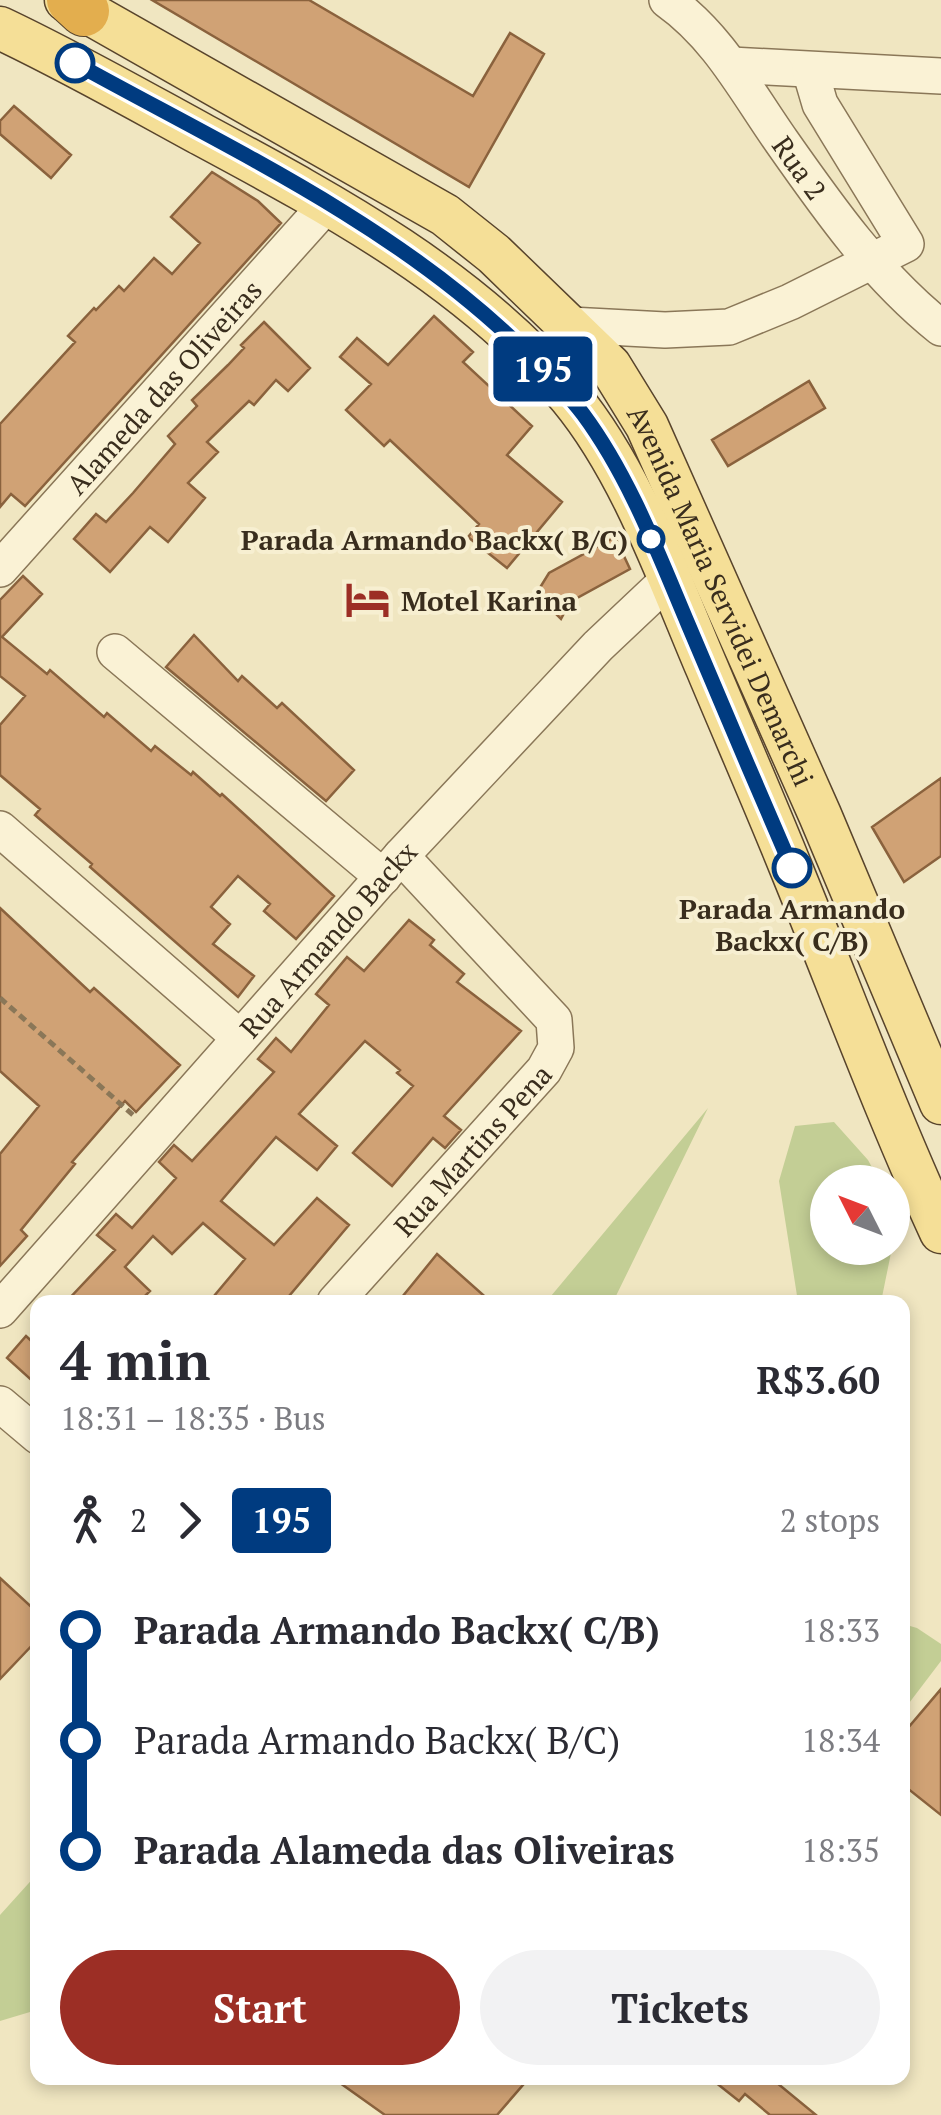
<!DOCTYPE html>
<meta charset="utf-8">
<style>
:root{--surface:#fff;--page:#f2f2f3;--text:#2b2b33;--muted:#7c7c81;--accent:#9c2e25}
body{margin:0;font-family:"PT Serif",serif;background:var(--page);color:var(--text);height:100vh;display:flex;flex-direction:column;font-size:38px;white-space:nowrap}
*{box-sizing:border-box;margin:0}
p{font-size:32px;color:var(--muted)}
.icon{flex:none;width:55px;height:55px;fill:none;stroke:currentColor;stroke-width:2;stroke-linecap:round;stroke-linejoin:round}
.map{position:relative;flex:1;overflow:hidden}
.panel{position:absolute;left:30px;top:1295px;width:880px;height:790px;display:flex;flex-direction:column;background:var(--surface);border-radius:20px;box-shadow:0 5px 15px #0003}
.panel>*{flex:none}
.badge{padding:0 20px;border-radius:8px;font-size:35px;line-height:65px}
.needle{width:65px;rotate:312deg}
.buttons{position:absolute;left:810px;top:1165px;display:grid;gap:20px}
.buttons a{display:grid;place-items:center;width:100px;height:100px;border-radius:50%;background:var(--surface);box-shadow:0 5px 15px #0003;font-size:50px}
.map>.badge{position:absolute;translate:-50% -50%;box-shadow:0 0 0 5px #fff}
.legs{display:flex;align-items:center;gap:15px;height:110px;padding:0 30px;font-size:32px}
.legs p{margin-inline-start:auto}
.head{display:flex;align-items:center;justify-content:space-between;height:170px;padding:0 30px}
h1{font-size:55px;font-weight:600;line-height:75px}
.action{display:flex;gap:20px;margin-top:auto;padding:20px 30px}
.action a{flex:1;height:115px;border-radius:60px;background:var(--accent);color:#fff;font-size:40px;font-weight:600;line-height:115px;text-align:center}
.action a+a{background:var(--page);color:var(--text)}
ul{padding:0 30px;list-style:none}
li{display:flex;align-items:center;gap:35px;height:110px;font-size:38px}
li i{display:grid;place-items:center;width:15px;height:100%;margin:0 12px;background:currentColor}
li i::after{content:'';width:25px;height:25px;margin:-12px;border:8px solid;border-radius:50%;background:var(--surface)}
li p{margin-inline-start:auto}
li:first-child i{background:linear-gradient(#0000 50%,currentColor 0)}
li:last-child i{background:linear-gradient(currentColor 50%,#0000 0)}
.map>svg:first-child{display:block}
.green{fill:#c3ce95}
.building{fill:#d0a275;stroke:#8a623d;stroke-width:2.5}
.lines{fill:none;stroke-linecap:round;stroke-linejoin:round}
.minor-casing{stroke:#8a7758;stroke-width:38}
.major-casing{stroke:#58442c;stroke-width:45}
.highway-casing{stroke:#58442c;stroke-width:52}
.path{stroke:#8a7758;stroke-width:5;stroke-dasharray:8 5;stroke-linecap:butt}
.minor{stroke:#faf2d5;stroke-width:35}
.major{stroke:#f5df97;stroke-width:42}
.highway{stroke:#e3ae4e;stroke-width:50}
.line-1-casing{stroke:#fff;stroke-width:22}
.line-1{stroke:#003b80;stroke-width:15}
.stop-1-dot{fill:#fff;stroke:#003b80;stroke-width:5}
.labels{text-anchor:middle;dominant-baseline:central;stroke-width:8;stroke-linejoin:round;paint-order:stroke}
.street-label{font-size:28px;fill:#392d1d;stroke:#f7efd1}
.stop-label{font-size:28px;font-weight:bold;fill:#392d1d;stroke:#f7efd1;text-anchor:end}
.poi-label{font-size:28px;font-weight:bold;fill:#392d1d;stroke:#f7efd1;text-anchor:start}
</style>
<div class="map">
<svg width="941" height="2115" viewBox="0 0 941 2115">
<rect width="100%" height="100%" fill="#f0e6c1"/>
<path class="green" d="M 708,1108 L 613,1302 L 546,1302 Z
M 834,1122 L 868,1160 L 880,1182 L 828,1182 L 828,1248 L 892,1248 L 881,1302 L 798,1302 L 779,1181 L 795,1126 Z
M 903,1624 L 917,1628 L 941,1644 L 941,1661 L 903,1711 Z
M 37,1874 L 37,2025 L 30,2012 L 0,2021 L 0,1915 Z"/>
<path class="building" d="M 152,0 L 309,0 L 473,96 L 510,33 L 544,54 L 469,187 Z
M 14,106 L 71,155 L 51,178 L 0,134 L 0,121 Z
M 212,172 L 258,201 L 281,223 L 25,506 L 11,494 L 0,507 L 0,424 L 75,342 L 68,336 L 94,308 L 96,310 L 119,286 L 124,291 L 154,258 L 172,274 L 200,243 L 171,217 Z
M 434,316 L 473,352 L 463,362 L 532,426 L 507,455 L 562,502 L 507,568 L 468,537 L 479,524 L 390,440 L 384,446 L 346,410 L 371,384 L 340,357 L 357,338 L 388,365 Z
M 264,322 L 310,368 L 288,391 L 276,380 L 254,405 L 249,401 L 207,442 L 218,452 L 188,483 L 205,498 L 168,542 L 150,527 L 110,572 L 74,539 L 96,514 L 106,522 L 133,493 L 175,444 L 168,436 L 197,406 L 192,400 L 228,365 L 244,348 L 241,345 Z
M 809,381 L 825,408 L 728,466 L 712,440 Z
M 615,537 L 630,569 L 570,602 L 561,619 L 536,594 L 549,573 Z
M 23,576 L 42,594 L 2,637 L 47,674 L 50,670 L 104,717 L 107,713 L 151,751 L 155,746 L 191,775 L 193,772 L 220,796 L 222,794 L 334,896 L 296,939 L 264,911 L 270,904 L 238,876 L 211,907 L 230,924 L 213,944 L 254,976 L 238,997 L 90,867 L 92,864 L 35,815 L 40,809 L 0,775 L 0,725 L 25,696 L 0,676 L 0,600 Z
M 194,635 L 238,681 L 242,676 L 277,708 L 282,703 L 354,770 L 326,801 L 166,667 Z
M 941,778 L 941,856 L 904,882 L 872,827 Z
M 0,908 L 90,992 L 94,988 L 180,1065 L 136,1112 L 125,1101 L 72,1162 L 75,1164 L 21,1230 L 27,1236 L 0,1266 L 0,1154 L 39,1106 L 0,1071 Z
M 409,920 L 434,940 L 430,945 L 464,974 L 457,982 L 521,1031 L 444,1116 L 461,1130 L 445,1148 L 433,1138 L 392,1186 L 353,1153 L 413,1086 L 397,1073 L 400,1070 L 365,1041 L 299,1114 L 337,1146 L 317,1170 L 276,1137 L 221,1201 L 274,1245 L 317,1198 L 349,1225 L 284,1302 L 209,1302 L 245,1259 L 203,1223 L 172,1254 L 153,1236 L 125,1267 L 150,1291 L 139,1302 L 66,1302 L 115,1250 L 97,1235 L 116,1214 L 132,1228 L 176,1178 L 159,1162 L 174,1145 L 192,1161 L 274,1072 L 258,1059 L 276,1038 L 291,1052 L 329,1005 L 316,994 L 347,957 L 364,971 Z
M 437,1254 L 491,1302 L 398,1302 Z
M 26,1336 L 38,1347 L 38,1386 L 7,1358 Z
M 0,1578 L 38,1613 L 38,1639 L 0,1679 Z
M 941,1689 L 941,1815 L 902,1784 L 902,1735 Z
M 333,2078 L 529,2078 L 497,2115 L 385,2115 Z
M 710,2078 L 771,2078 L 816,2115 L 770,2115 L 745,2094 L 739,2101 Z"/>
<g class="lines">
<defs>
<g id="minor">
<path id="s1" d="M 667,0 C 719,37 746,91 782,142 C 829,209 876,276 941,328"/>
<path d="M 731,65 L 941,76"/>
<path d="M 570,325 L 665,330 L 729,327 L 790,302 L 906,244 L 820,104 L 810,70"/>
<path id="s2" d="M 0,569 L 329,202"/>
<path d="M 115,652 L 383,877"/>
<path d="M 0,829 L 240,1038"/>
<path id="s3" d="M 335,1302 L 544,1070 L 556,1048 L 554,1020 L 401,856"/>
<path id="s4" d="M 0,1310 L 401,856 L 598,646 L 669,579"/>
<path d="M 0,1404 L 38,1436"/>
</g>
<g id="major">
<path id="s5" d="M 66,0 L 445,215 L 494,254 L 610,366 L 647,426 L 820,815 L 941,1103"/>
<path d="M 0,28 C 68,60 133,97 199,133 C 333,205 470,278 570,397 C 632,472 669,579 707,668 C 735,735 764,801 791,868 C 841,990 886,1113 941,1232"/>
</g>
<path id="highway" d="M 72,0 L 84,11"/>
</defs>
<use href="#minor" class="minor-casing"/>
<use href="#major" class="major-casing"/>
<use href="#highway" class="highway-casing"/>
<path class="path" d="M 0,998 L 133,1115"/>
<use href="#minor" class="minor"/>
<use href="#major" class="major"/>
<use href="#highway" class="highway"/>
</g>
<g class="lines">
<defs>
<path id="line-1" d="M 75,63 C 225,146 384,219 510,337 C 535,362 561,385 583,414 C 629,476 658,553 688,624 C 722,705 757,787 792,868"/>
</defs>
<use href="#line-1" class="line-1-casing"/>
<use href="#line-1" class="line-1"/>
</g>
<defs>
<symbol id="hotel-bare" viewBox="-9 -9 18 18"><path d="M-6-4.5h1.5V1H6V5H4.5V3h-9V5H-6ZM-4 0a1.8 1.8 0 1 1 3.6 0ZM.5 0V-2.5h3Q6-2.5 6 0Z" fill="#9c2e25" stroke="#f7efd1" stroke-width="2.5" paint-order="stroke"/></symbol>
</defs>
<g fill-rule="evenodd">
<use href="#hotel-bare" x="336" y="568" width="63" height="63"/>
</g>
<g class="stop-1-dot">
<circle cx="75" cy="63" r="18"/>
<circle cx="651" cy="539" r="12"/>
<circle cx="792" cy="868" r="18"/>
</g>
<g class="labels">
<g class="street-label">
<text stroke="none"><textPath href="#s1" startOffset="215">Rua 2</textPath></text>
<text stroke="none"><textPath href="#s2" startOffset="245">Alameda das Oliveiras</textPath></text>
<text stroke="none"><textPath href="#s5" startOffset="915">Avenida Maria Servidei Demarchi</textPath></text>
<text stroke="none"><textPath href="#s4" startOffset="495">Rua Armando Backx</textPath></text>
<text stroke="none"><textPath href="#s3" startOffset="205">Rua Martins Pena</textPath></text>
</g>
<g class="stop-label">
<text x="628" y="539">Parada Armando Backx( B/C)</text>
<text x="792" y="908" text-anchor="middle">Parada Armando<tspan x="792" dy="32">Backx( C/B)</tspan></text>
</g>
<g class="poi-label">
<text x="401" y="600">Motel Karina</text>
</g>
</g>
</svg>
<div class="buttons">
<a><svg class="needle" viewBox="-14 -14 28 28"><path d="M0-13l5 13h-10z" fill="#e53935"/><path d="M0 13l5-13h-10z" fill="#7c7c81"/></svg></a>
</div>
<b class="badge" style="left:543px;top:369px;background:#003b80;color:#fff">195</b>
<section class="panel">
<div class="head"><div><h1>4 min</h1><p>18:31 – 18:35 · Bus</p></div><b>R$3.60</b></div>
<div class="legs"><svg class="icon" aria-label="walk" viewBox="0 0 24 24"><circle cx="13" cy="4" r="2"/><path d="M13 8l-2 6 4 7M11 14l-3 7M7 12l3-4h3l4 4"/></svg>2<svg class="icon" aria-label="forward" viewBox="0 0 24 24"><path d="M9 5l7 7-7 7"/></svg><b class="badge" style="background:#003b80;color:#fff">195</b><p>2 stops</p></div>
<ul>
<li><i style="color:#003b80"></i><b>Parada Armando Backx( C/B)</b><p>18:33</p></li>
<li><i style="color:#003b80"></i><span>Parada Armando Backx( B/C)</span><p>18:34</p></li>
<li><i style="color:#003b80"></i><b>Parada Alameda das Oliveiras</b><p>18:35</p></li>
</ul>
<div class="action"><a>Start</a><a>Tickets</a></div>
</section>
</div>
